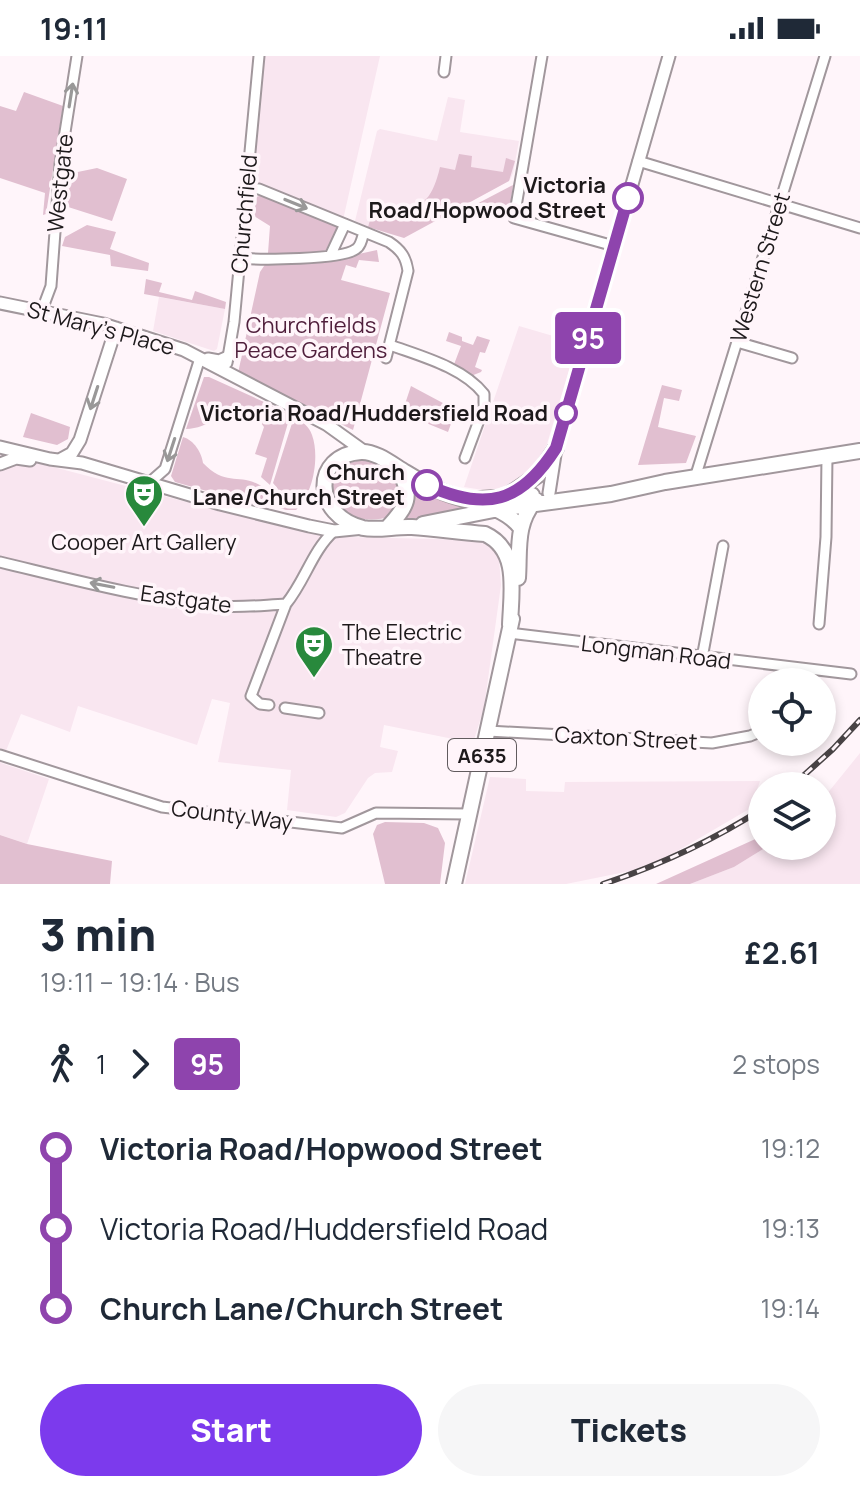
<!DOCTYPE html>
<meta charset="utf-8">
<style>
:root{--surface:#fff;--page:#f6f6f7;--text:#1f2937;--muted:#747a83;--accent:#7c3aed}
body{margin:0;font-family:Manrope,sans-serif;background:var(--page);color:var(--text);height:100vh;display:flex;flex-direction:column;font-size:30px;white-space:nowrap}
*{box-sizing:border-box;margin:0}
p{font-size:26px;color:var(--muted)}
.icon{flex:none;width:44px;height:44px;fill:none;stroke:currentColor;stroke-width:2;stroke-linecap:round;stroke-linejoin:round}
.map{position:relative;height:828px;overflow:hidden}
.drawer{display:flex;flex-direction:column;background:var(--surface);flex:1}
.drawer>*{flex:none}
.badge{padding:0 16px;border-radius:6px;font-size:28px;line-height:52px}
.fabs{position:absolute;left:748px;top:612px;display:grid;gap:16px}
.fabs a{display:grid;place-items:center;width:88px;height:88px;border-radius:50%;background:var(--surface);box-shadow:0 4px 12px #0003;font-size:40px}
.map>.badge{position:absolute;translate:-50% -50%;box-shadow:0 0 0 4px #fff}
.legs{display:flex;align-items:center;gap:12px;height:88px;padding:0 40px;font-size:26px}
.legs p{margin-inline-start:auto}
.head{display:flex;align-items:center;justify-content:space-between;height:136px;padding:0 40px}
h1{font-size:44px;font-weight:800;line-height:60px}
.primary-button{display:flex;gap:16px;margin-top:auto;padding:16px 40px}
.primary-button a{flex:1;height:92px;border-radius:48px;background:var(--accent);color:#fff;font-size:32px;font-weight:800;line-height:92px;text-align:center}
.primary-button a+a{background:var(--page);color:var(--text)}
ul{padding:0 40px;list-style:none}
li{display:flex;align-items:center;gap:28px;height:80px;font-size:30px}
li i{display:grid;place-items:center;width:12px;height:100%;margin:0 10px;background:currentColor}
li i::after{content:'';width:20px;height:20px;margin:-10px;border:6px solid;border-radius:50%;background:var(--surface)}
li p{margin-inline-start:auto}
li:first-child i{background:linear-gradient(#0000 50%,currentColor 0)}
li:last-child i{background:linear-gradient(currentColor 50%,#0000 0)}
.status{display:flex;justify-content:space-between;align-items:center;height:56px;padding:0 40px;background:var(--surface);direction:ltr}
.status svg{height:22px;fill:currentColor}
.map>svg:first-child{display:block}
.built{fill:#f9e6f0}
.green{fill:#e1bfd0}
.lines{fill:none;stroke-linecap:round;stroke-linejoin:round}
.minor-casing{stroke:#a1979c;stroke-width:13}
.tertiary-casing{stroke:#a1979c;stroke-width:15}
.trunk-casing{stroke:#a1979c;stroke-width:18}
.minor{stroke:#fff;stroke-width:9}
.tertiary{stroke:#fff;stroke-width:11}
.trunk{stroke:#fff;stroke-width:14}
.rail-casing{stroke:#484345;stroke-width:6}
.rail{stroke:#fff5fa;stroke-width:3;stroke-dasharray:9;stroke-linecap:butt}
.oneway{stroke:#999898}
.line-1-casing{stroke:#fff;stroke-width:18}
.line-1{stroke:#8e44ad;stroke-width:12}
.stop-1-dot{fill:#fff;stroke:#8e44ad;stroke-width:4}
.labels{text-anchor:middle;dominant-baseline:central;stroke-width:7;stroke-linejoin:round;paint-order:stroke}
.shield{fill:#fff5fa;stroke:#615b5e;stroke-width:2}
.shield-label{font-size:20px;font-weight:bold;fill:#1d191b}
.street-label{font-size:22px;fill:#1d191b;stroke:#fff5fa}
.stop-label{font-size:22px;font-weight:bold;fill:#1d191b;stroke:#fff5fa;text-anchor:end}
.park-label{font-size:22px;fill:#4f1e3b;stroke:#fff5fa}
.poi-label{font-size:22px;fill:#1d191b;stroke:#fff5fa}
</style>
<div class="status"><b>19:11</b><svg viewBox="0 0 49 12"><path d="M0 12V9h3v3zM5 12V6h3v6zM10 12V3h3v9zM15 12V0h3v12zM26 1h20v11H26zM47 4h2v5h-2z"/></svg></div>
<div class="map">
<svg width="860" height="828" viewBox="0 0 860 828">
<rect width="100%" height="100%" fill="#fff5fa"/>
<path class="built" d="M 265,0 L 380,0 L 343,164 L 251,126 Z
M 448,41 L 465,44 L 460,76 L 519,85 L 513,117 L 510,124 L 448,158 L 418,162 L 375,146 L 368,171 L 355,165 L 377,75 L 380,73 L 437,85 Z
M 159,241 L 225,253 L 217,293 L 214,295 L 153,275 Z
M 519,270 L 577,287 L 547,388 L 535,409 L 514,427 L 489,435 L 464,431 Z
M 0,397 L 183,445 L 348,481 L 479,484 L 490,490 L 499,503 L 501,529 L 484,652 L 473,687 L 384,669 L 380,691 L 398,695 L 392,716 L 375,717 L 368,722 L 345,757 L 336,761 L 287,754 L 291,714 L 218,706 L 230,647 L 212,643 L 197,689 L 78,650 L 70,676 L 21,658 L 1,707 L 49,723 L 27,788 L 0,779 Z
M 860,697 L 860,828 L 690,828 L 734,811 L 768,790 L 822,790 L 822,744 Z
M 490,721 L 526,723 L 526,735 L 564,736 L 565,726 L 760,725 L 751,752 L 650,811 L 566,828 L 465,828 Z"/>
<path class="green" d="M 24,36 L 63,50 L 46,158 L 43,159 L 45,137 L 0,122 L 0,50 L 16,55 Z
M 459,98 L 472,100 L 471,111 L 503,116 L 506,102 L 515,105 L 509,125 L 404,182 L 368,171 L 375,146 C 415,156 430,154 440,111 L 455,114 Z
M 97,112 L 127,123 L 112,165 L 65,150 L 68,118 Z
M 513,129 L 509,159 L 503,163 L 467,153 Z
M 262,139 L 339,170 L 326,194 L 315,198 L 268,197 L 270,170 L 254,160 L 256,141 Z
M 87,169 L 116,176 L 110,193 L 149,207 L 148,215 L 111,210 L 110,199 L 62,190 L 65,181 Z
M 377,194 L 379,206 L 359,204 L 356,212 L 346,209 L 341,224 L 390,237 L 353,374 L 238,317 L 260,216 L 266,207 L 336,203 Z
M 146,223 L 162,227 L 159,236 L 192,244 L 195,235 L 226,246 L 225,253 L 144,238 Z
M 449,276 L 462,281 L 462,285 L 473,289 L 477,280 L 490,284 L 485,297 L 480,296 L 475,311 L 482,314 L 481,316 L 471,320 L 453,311 L 461,290 L 446,285 Z
M 204,321 L 209,321 L 284,355 L 290,360 L 270,429 L 261,421 L 267,402 L 255,398 L 264,371 C 234,330 220,373 186,373 Z
M 662,329 L 682,334 L 679,345 L 664,342 L 658,371 L 696,380 L 686,407 L 638,409 Z
M 411,330 L 456,354 L 448,376 L 402,357 Z
M 31,357 L 70,371 L 68,383 L 57,389 L 23,381 Z
M 294,361 C 302,365 309,370 312,379 C 320,401 313,439 296,454 L 286,454 L 274,450 L 278,433 L 273,427 Z
M 183,381 C 194,384 202,397 203,407 C 229,434 242,413 268,435 L 264,444 L 256,449 L 175,426 L 171,420 Z
M 364,404 C 390,410 394,417 403,441 L 392,460 C 330,480 309,408 364,404 Z
M 413,429 L 460,449 L 461,456 L 405,464 L 403,462 Z
M 385,766 L 424,767 L 438,772 L 445,787 L 440,828 L 385,828 L 373,778 L 377,769 Z
M 0,779 L 27,788 L 112,805 L 110,828 L 0,828 Z
M 762,780 L 762,790 L 768,790 L 734,811 L 690,828 L 656,828 Z"/>
<g class="lines">
<defs>
<path id="minor" d="M 542,0 L 514,162 L 614,190
M 444,16 L 446,0
M 638,105 L 860,172
M 246,132 L 259,133 L 389,186 C 401,194 406,201 408,215 L 386,302
M 331,198 L 345,168
M 240,202 C 259,204 342,204 356,193 C 361,190 362,182 364,176
M 42,254 L 51,230 L 60,108 L 77,0
M 737,286 L 792,302
M 390,289 C 420,300 463,311 484,338 L 484,351 L 465,402
M 227,307 L 234,266 L 259,0
M 695,422 L 825,0
M 149,427 L 165,413 L 200,302
M 0,506 C 71,523 145,543 218,550 C 241,552 264,549 286,548 C 305,525 312,495 334,475
M 819,568 L 826,481 L 827,400
M 509,577 L 851,618
M 702,602 L 723,490
M 269,649 L 260,648 L 251,640 L 286,548
M 285,652 L 319,657
M 488,675 L 712,687 L 750,680 L 762,675
M 0,699 L 162,751 L 342,772 L 376,757 L 469,758"/>
<path id="tertiary" d="M 0,247 L 103,268 L 184,294 L 326,368 L 365,396
M 208,303 L 219,305 L 228,301
M 0,391 L 50,403 L 82,407 L 220,448 L 309,470 L 334,475 L 364,472
M 61,403 L 72,397 L 80,384 L 116,272
M 0,408 L 16,402 L 30,404
M 549,437 L 556,392 L 669,0"/>
<path id="trunk" d="M 510,438 L 538,419 L 556,392
M 481,443 L 532,439
M 423,468 L 499,453 L 611,438 L 665,426 L 860,395
M 387,472 C 407,451 414,440 398,413
M 518,522 C 520,494 515,467 536,444
M 510,569 C 511,537 520,494 485,478 C 461,476 436,473 412,471 C 396,470 378,475 363,472 C 313,460 311,399 361,396 C 376,395 393,409 405,416 C 418,424 430,431 443,436 C 470,447 501,448 520,471
M 454,828 L 512,563"/>
</defs>
<use href="#minor" class="minor-casing"/>
<use href="#tertiary" class="tertiary-casing"/>
<use href="#trunk" class="trunk-casing"/>
<use href="#minor" class="minor"/>
<use href="#tertiary" class="tertiary"/>
<use href="#trunk" class="trunk"/>
<defs>
<path id="rail" d="M 792,730 L 833,693 L 860,664
M 603,828 C 660,809 712,785 762,753"/>
</defs>
<use href="#rail" class="rail-casing"/>
<use href="#rail" class="rail"/>
</g>
<defs><path id="oneway-shaft" d="M-6 0H5M1.5-3L5.5 0L1.5 3" fill="none" stroke-width="1.6" stroke-linecap="round" stroke-linejoin="round" transform="scale(2)"/></defs>
<g class="oneway">
<use href="#oneway-shaft" transform="translate(71 39) rotate(-81)"/>
<use href="#oneway-shaft" transform="translate(296 148) rotate(22)"/>
<use href="#oneway-shaft" transform="translate(94 342) rotate(108)"/>
<use href="#oneway-shaft" transform="translate(171 394) rotate(108)"/>
<use href="#oneway-shaft" transform="translate(102 529) rotate(-169)"/>
</g>
<g class="lines">
<defs>
<path id="line-1" d="M 427,429 C 486,456 521,447 556,392 L 628,142"/>
</defs>
<use href="#line-1" class="line-1-casing"/>
<use href="#line-1" class="line-1"/>
</g>
<defs>
<symbol id="theatre-pin" viewBox="-11 -11 22 30"><path d="M0 17L-7.5 6A9.5 9.5 0 1 1 7.5 6Z" fill="#28893c" stroke="#fff5fa"/><path d="M-5-5.5Q0-4 5-5.5V0Q5 5 0 6Q-5 5-5 0ZM-3.3-2.5H-1v1.5H-3.3ZM1-2.5H3.3v1.5H1ZM-2.8 1Q0 5.5 2.8 1Z" fill="#fff"/></symbol>
</defs>
<g fill-rule="evenodd">
<use href="#theatre-pin" x="122" y="416" width="44" height="60"/>
<use href="#theatre-pin" x="292" y="567" width="44" height="60"/>
</g>
<g class="stop-1-dot">
<circle cx="628" cy="142" r="14"/>
<circle cx="566" cy="357" r="10"/>
<circle cx="427" cy="429" r="14"/>
</g>
<g class="labels">
<rect class="shield" x="448" y="683" width="68" height="32" rx="6"/>
<g class="shield-label">
<text x="482" y="699">A635</text>
</g>
<g class="street-label">
<text transform="translate(60 127) rotate(-84)">Westgate</text>
<text transform="translate(244 158) rotate(-85)">Churchfield</text>
<text transform="translate(760 211) rotate(-73)">Western Street</text>
<text transform="translate(101 272) rotate(15)">St Mary's Place</text>
<text transform="translate(186 543) rotate(8)">Eastgate</text>
<text transform="translate(656 596) rotate(7)">Longman Road</text>
<text transform="translate(626 682) rotate(3)">Caxton Street</text>
<text transform="translate(232 759) rotate(7)">County Way</text>
</g>
<g class="stop-label">
<text x="606" y="129">Victoria<tspan x="606" dy="25">Road/Hopwood Street</tspan></text>
<text x="548" y="357">Victoria Road/Huddersfield Road</text>
<text x="405" y="416">Church<tspan x="405" dy="25">Lane/Church Street</tspan></text>
</g>
<g class="park-label">
<text x="311" y="269">Churchfields<tspan x="311" dy="25">Peace Gardens</tspan></text>
</g>
<g class="poi-label">
<text x="144" y="486">Cooper Art Gallery</text>
<text x="342" y="576" text-anchor="start">The Electric<tspan x="342" dy="25">Theatre</tspan></text>
</g>
</g>
</svg>
<div class="fabs">
<a><svg class="icon" aria-label="locate" viewBox="0 0 24 24"><circle cx="12" cy="12" r="6"/><path d="M12 2v4M12 18v4M2 12h4M18 12h4"/></svg></a>
<a><svg class="icon" aria-label="layers" viewBox="0 0 24 24"><path d="M12 4l9 5-9 5-9-5zM3 14l9 5 9-5"/></svg></a>
</div>
<b class="badge" style="left:588px;top:282px;background:#8e44ad;color:#fff">95</b>
</div>
<section class="drawer">
<div class="head"><div><h1>3 min</h1><p>19:11 – 19:14 · Bus</p></div><b>£2.61</b></div>
<div class="legs"><svg class="icon" aria-label="walk" viewBox="0 0 24 24"><circle cx="13" cy="4" r="2"/><path d="M13 8l-2 6 4 7M11 14l-3 7M7 12l3-4h3l4 4"/></svg>1<svg class="icon" aria-label="forward" viewBox="0 0 24 24"><path d="M9 5l7 7-7 7"/></svg><b class="badge" style="background:#8e44ad;color:#fff">95</b><p>2 stops</p></div>
<ul>
<li><i style="color:#8e44ad"></i><b>Victoria Road/Hopwood Street</b><p>19:12</p></li>
<li><i style="color:#8e44ad"></i><span>Victoria Road/Huddersfield Road</span><p>19:13</p></li>
<li><i style="color:#8e44ad"></i><b>Church Lane/Church Street</b><p>19:14</p></li>
</ul>
<div class="primary-button"><a>Start</a><a>Tickets</a></div>
</section>
